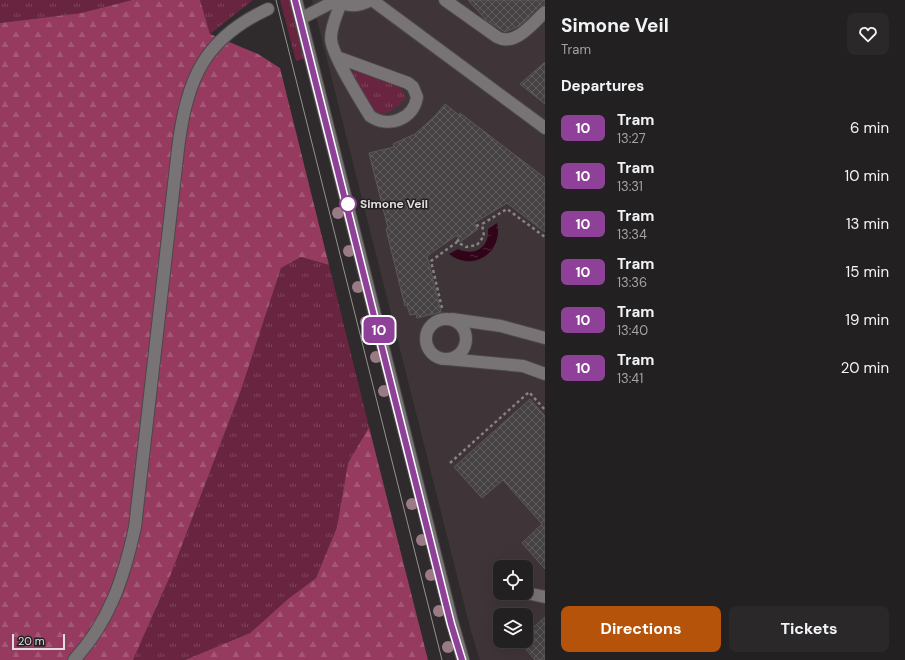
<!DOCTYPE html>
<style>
:root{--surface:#232021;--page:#2b282a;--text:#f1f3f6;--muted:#a3a3a5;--line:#403e3f;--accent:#b45309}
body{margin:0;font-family:"DM Sans",sans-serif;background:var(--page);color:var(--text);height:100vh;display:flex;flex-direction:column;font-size:15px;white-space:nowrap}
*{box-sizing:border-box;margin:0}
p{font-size:13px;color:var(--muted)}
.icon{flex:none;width:22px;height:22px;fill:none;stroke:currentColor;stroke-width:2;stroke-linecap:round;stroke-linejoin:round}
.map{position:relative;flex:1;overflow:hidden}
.side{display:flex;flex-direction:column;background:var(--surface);width:360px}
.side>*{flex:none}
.badge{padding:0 8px;border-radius:6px;font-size:14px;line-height:26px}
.fabs{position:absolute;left:493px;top:560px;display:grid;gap:8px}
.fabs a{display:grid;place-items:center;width:40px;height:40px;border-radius:8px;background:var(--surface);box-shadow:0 4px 16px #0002,0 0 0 1px var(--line);font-size:20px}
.scale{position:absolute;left:12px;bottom:10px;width:53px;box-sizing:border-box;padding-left:4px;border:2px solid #e0ddde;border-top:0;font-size:11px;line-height:14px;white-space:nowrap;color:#e0ddde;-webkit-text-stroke:3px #252122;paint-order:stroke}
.map>.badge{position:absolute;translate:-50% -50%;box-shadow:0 0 0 2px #fff}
h2{padding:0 16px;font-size:15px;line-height:36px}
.round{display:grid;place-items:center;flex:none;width:42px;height:42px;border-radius:8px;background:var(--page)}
.summary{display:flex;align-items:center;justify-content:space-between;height:68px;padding:0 16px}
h1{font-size:19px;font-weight:700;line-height:30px}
.action{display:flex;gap:8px;margin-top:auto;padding:8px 16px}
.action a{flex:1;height:46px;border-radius:8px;background:var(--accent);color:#fff;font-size:16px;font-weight:700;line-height:46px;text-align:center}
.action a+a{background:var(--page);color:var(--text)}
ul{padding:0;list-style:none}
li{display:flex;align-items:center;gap:12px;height:48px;padding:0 16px}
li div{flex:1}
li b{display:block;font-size:15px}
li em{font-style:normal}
li .badge{min-width:44px;font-weight:700;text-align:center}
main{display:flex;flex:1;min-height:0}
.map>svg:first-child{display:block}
.built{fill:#3f3538;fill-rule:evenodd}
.grass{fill:url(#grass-tufts)}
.forest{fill:url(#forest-firs)}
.water{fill:url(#water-ripples)}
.building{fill:url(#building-cross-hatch);stroke:#5c5859}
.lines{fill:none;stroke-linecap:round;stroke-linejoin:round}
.minor-casing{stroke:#4b4849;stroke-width:14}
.path{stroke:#868384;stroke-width:2.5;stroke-dasharray:3 3;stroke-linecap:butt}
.minor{stroke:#787374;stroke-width:12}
.tram{stroke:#949192;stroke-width:1}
.tree{fill:#9a7b85}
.line-casing{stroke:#fff;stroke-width:9}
.line{stroke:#8f4199;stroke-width:6}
.stop-dot{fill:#fff;stroke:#8f4199;stroke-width:2}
.labels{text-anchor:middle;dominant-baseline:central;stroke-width:3;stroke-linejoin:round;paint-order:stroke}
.stop-label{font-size:12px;font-weight:bold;fill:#e0ddde;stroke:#252122;text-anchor:start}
</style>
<main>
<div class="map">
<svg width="545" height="660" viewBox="0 0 545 660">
<defs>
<pattern id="grass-tufts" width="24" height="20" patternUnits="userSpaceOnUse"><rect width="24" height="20" fill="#692540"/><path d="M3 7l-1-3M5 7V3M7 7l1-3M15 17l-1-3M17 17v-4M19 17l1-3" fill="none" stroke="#7e445b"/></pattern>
<pattern id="forest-firs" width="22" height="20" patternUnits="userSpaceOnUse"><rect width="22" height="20" fill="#963b5f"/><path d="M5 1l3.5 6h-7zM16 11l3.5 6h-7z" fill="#a45776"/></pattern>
<pattern id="water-ripples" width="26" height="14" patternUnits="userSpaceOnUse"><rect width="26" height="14" fill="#320419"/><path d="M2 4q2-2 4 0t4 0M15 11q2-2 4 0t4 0" fill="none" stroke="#4f283a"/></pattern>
<pattern id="building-cross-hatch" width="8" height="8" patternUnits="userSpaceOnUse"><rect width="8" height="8" fill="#464243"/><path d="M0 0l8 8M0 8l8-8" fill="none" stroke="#605d5e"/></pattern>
</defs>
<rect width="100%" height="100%" fill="#2f2b2c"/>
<path class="built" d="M 312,0 L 545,0 L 545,660 L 480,660 L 471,631 ZM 500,567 L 526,567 L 526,593 L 500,593 ZM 500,615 L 526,615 L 526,641 L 500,641 Z"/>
<path class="grass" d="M 0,0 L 132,0 L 81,13 L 0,23 Z
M 200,0 L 253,0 L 210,34 Z
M 280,0 L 290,0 L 306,58 L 296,61 Z
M 357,69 L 393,82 L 403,91 L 405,98 C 399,106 385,117 376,113 L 353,76 L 353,71 Z
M 301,257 L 329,265 L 369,427 L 348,463 L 337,527 L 316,578 L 288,599 L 250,633 L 185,660 L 133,660 L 171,574 L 241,390 L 281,268 Z"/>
<path class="forest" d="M 132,0 L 200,0 L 210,34 L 258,54 L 280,68 L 329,265 L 301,257 L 281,268 L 241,390 L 171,574 L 133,660 L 0,660 L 0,23 L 81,13 Z
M 369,427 L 428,660 L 185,660 L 250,633 L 288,599 L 316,578 L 337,527 L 348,463 Z"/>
<path class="water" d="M 497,223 C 504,252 473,273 449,254 L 458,249 C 474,257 490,247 488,229 Z"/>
<path class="building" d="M 468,0 L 545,0 L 545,4 L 519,26 L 505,32 L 486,20 Z
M 545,62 L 545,104 L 520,84 Z
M 445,104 L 459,115 L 460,113 L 545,178 L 545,232 L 507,203 L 474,223 L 478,229 L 460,242 L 457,235 L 427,256 L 441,312 L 417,318 L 416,314 L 410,315 L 407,305 L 405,306 L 386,229 L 388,228 L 369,153 L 394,147 L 393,144 L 415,134 L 435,116 Z
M 530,399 L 545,416 L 545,569 L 522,543 L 542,524 L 503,480 L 482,498 L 454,467 Z
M 545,617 L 545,660 L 535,660 L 519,641 L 526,641 L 526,634 Z"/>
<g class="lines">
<defs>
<path id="minor" d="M 296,0 L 452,622 L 463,660
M 337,0 C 348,8 360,6 371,0
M 372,0 L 545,128
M 445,0 L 497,37 C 515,47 533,23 545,12
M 302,18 L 337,0
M 337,57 L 408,83 L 413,87 L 417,97 C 414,119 388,129 370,116 C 361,101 331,54 331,38 C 331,26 337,14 341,3
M426 339a20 20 0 1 1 40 0a20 20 0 1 1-40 0Z
M 452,319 L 501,326 L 545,338
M 448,359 L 523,366 L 545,374
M 526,593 L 545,597
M 74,660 C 110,621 124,577 135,527 L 178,149 C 186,81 203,39 268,9"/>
</defs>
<use href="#minor" class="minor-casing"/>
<path class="path" d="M 476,226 L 482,224
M 457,242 L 459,238
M 442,308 L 431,261 L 457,242 L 466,247 L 477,245 L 484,236 L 482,224 L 507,209 L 545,237
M 450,463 L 529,392 L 545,410"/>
<use href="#minor" class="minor"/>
<path class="tram" d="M 276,0 L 442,660
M 295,0 L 451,624 L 462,660"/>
</g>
<g class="tree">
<circle cx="338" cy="213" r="6"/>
<circle cx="349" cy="251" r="6"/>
<circle cx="358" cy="287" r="6"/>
<circle cx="366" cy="322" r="6"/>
<circle cx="376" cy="357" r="6"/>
<circle cx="384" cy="391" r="6"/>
<circle cx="412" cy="504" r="6"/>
<circle cx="422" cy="540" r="6"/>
<circle cx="431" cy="575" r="6"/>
<circle cx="439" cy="611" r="6"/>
<circle cx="448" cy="647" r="6"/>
</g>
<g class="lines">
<defs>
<path id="line" d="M 295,0 L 451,624 L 462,660"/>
</defs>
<use href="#line" class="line-casing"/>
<use href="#line" class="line"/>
</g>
<circle class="stop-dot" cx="348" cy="204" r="8"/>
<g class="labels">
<g class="stop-label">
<text x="360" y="204">Simone Veil</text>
</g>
</g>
</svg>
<div class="fabs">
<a><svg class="icon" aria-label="locate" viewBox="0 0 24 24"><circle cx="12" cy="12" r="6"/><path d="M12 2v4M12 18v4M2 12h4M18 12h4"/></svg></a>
<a><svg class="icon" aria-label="layers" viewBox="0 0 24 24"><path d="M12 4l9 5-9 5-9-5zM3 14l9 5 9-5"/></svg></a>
</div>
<div class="scale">20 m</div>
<b class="badge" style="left:379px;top:330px;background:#8f4199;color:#fff">10</b>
</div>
<section class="side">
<div class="summary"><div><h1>Simone Veil</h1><p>Tram</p></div><a class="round"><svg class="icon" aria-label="heart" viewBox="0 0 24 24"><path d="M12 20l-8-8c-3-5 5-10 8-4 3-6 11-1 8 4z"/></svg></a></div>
<h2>Departures</h2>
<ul>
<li><span class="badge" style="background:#8f4199;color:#fff">10</span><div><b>Tram</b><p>13:27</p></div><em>6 min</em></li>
<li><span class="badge" style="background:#8f4199;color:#fff">10</span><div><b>Tram</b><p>13:31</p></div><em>10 min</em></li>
<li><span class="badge" style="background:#8f4199;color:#fff">10</span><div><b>Tram</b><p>13:34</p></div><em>13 min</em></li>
<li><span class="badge" style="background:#8f4199;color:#fff">10</span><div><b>Tram</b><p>13:36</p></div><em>15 min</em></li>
<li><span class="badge" style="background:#8f4199;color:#fff">10</span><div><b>Tram</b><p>13:40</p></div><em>19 min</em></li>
<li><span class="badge" style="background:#8f4199;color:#fff">10</span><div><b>Tram</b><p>13:41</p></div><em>20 min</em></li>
</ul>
<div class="action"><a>Directions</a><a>Tickets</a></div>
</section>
</main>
